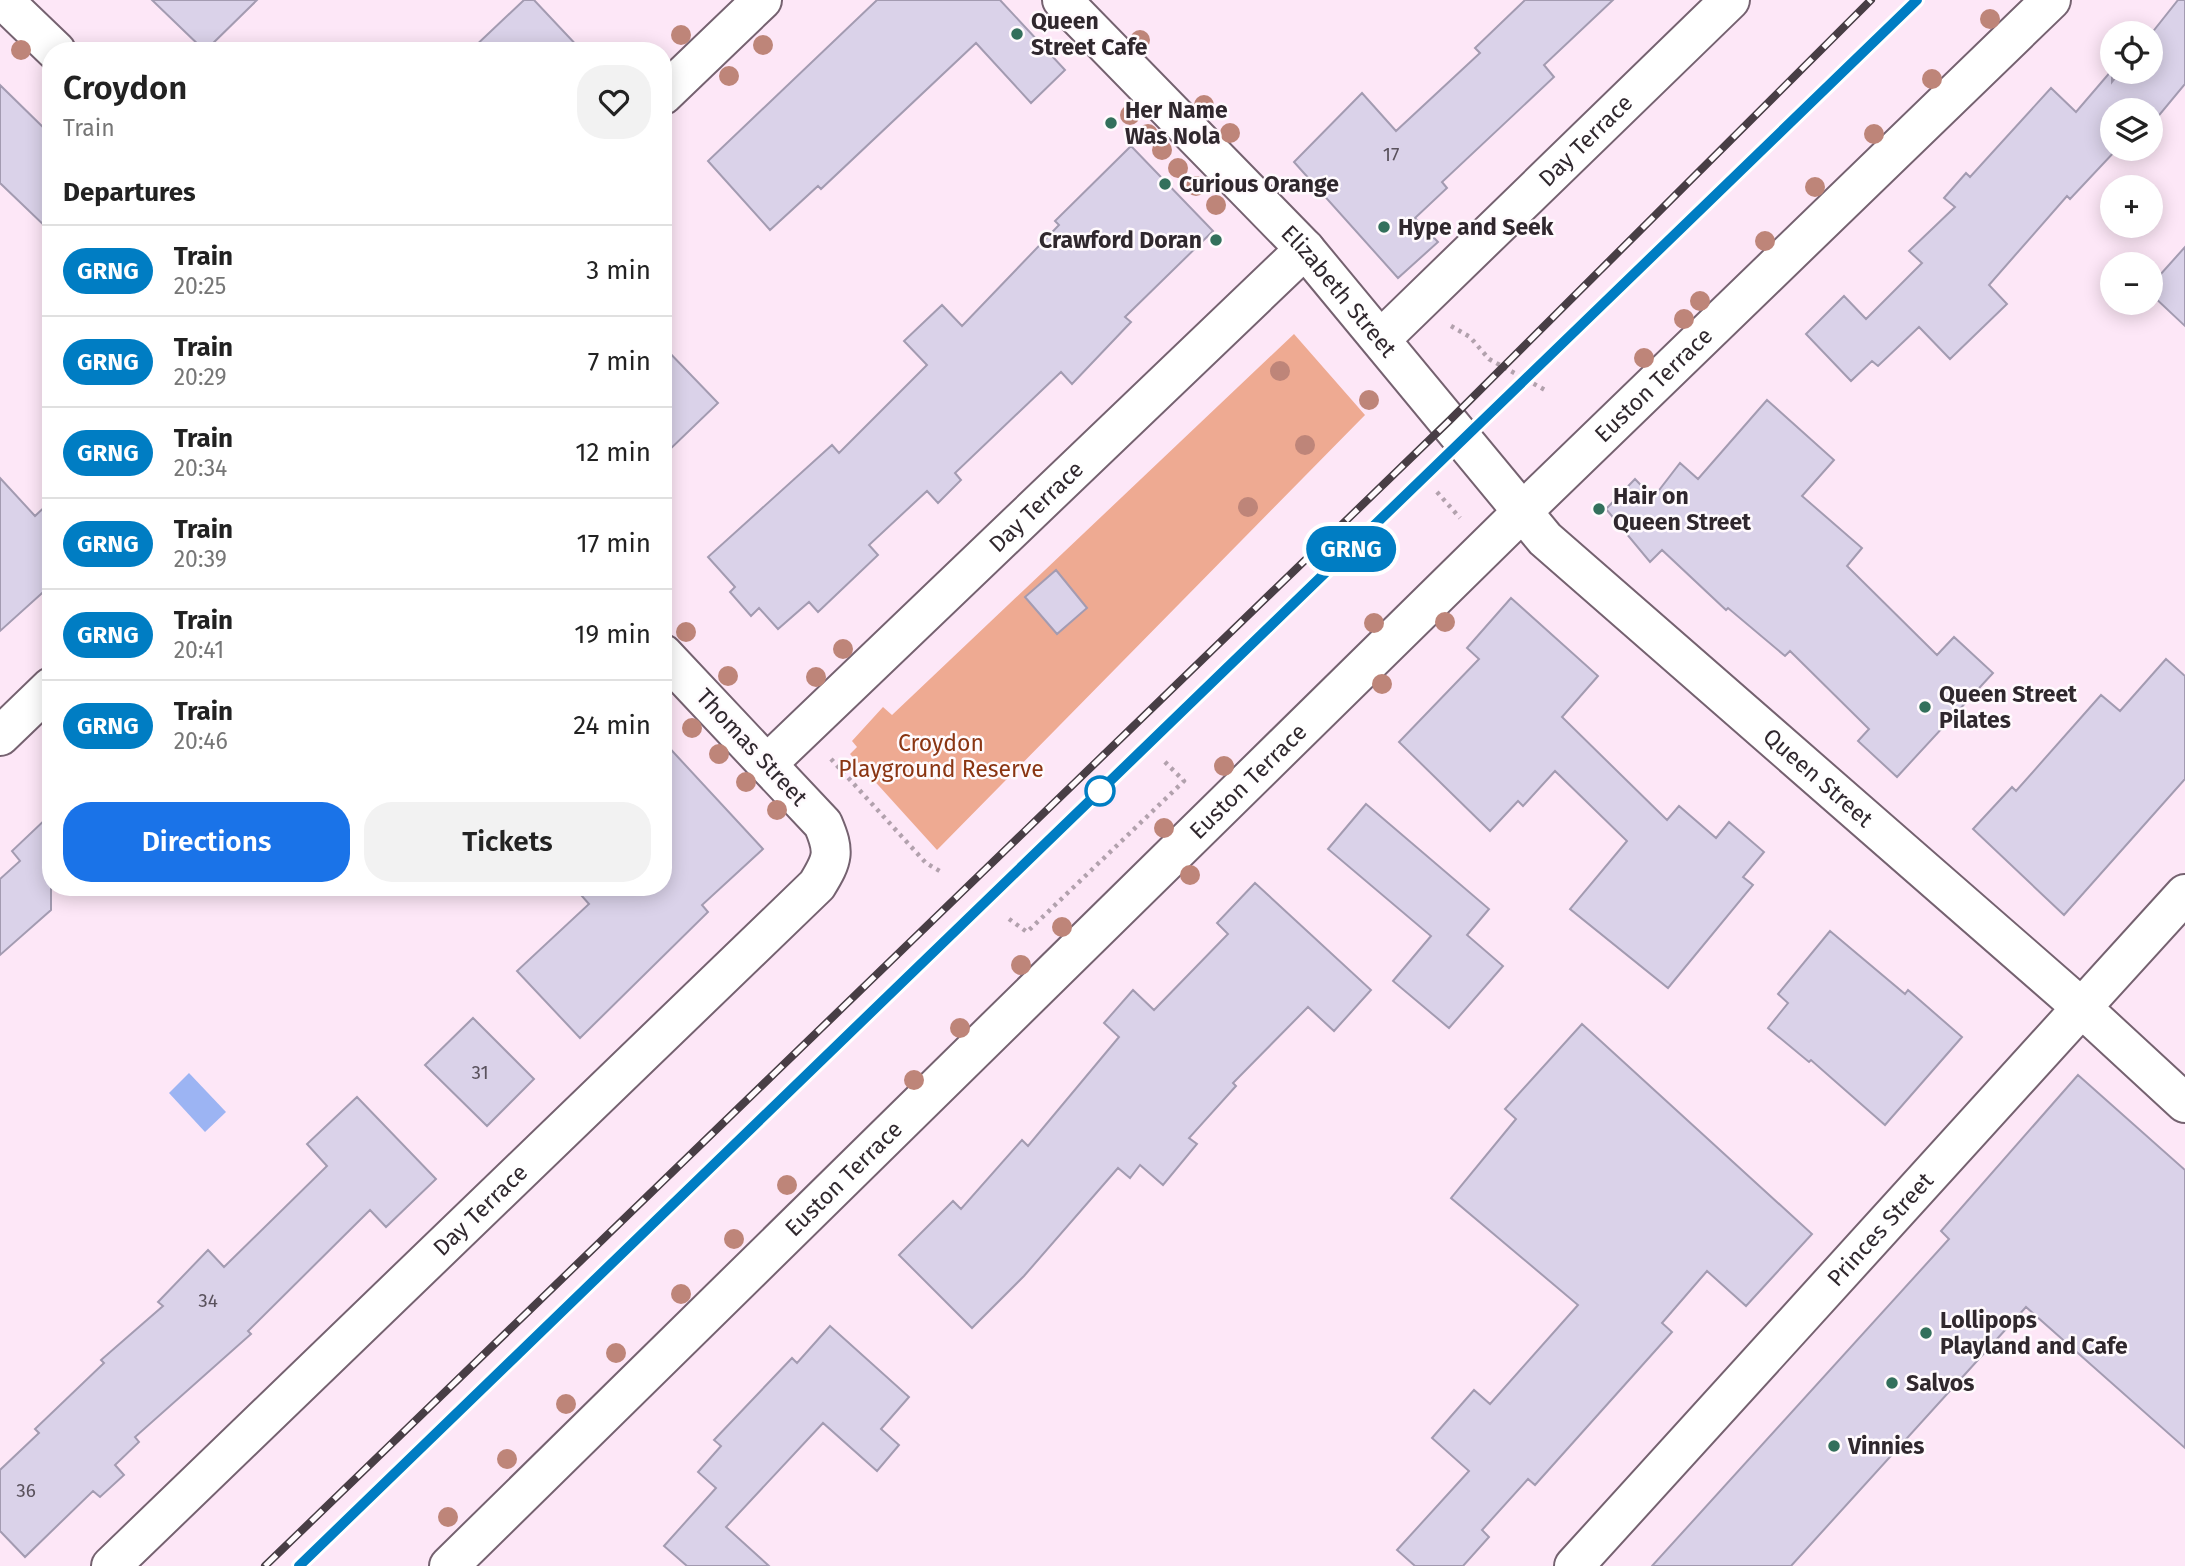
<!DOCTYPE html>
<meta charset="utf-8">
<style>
:root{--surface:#fff;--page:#f2f2f2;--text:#222;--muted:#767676;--line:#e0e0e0;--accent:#1a73e8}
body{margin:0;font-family:"Fira Sans",sans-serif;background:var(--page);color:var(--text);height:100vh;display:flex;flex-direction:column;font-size:26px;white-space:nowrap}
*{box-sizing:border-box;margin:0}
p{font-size:23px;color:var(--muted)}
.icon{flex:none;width:38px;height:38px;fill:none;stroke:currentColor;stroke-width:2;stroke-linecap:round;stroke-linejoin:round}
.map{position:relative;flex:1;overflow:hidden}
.side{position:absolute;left:42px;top:42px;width:630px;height:854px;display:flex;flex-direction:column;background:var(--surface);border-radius:28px;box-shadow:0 4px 18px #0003}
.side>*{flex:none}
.badge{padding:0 14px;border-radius:23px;font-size:24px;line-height:46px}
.controls{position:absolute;left:2100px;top:21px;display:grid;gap:14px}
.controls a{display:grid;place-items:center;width:63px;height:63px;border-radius:50%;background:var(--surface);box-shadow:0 4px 18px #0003;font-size:35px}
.map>.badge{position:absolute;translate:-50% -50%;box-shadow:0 0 0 4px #fff}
h2{padding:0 21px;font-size:26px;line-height:63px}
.round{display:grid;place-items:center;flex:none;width:74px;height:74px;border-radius:28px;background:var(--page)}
.summary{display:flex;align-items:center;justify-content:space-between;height:119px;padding:0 21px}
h1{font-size:33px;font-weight:600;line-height:52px}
.cta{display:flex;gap:14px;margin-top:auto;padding:14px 21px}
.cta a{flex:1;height:80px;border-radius:28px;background:var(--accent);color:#fff;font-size:28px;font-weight:600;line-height:80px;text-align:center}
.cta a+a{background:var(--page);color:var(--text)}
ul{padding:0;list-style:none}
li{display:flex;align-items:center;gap:21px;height:91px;padding:0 21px;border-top:2px solid var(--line)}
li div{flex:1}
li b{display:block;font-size:26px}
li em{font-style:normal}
li .badge{min-width:77px;font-weight:700;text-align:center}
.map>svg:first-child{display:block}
.green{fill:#eeaa92}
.water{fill:#9cb4f3}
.building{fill:#dad2e9;stroke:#a39bb1;stroke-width:2}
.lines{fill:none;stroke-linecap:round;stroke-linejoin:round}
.minor-casing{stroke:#756270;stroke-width:42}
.path{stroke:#b2a1ad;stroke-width:4.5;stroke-dasharray:3.5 5;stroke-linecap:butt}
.minor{stroke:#fff;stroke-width:38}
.rail-casing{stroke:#483e45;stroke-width:8}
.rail{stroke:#fffafd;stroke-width:5;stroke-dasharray:16;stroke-linecap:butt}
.tree{fill:#be8579}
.line-casing{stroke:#fff;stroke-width:16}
.line{stroke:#007dc3;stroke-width:10}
.poi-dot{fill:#33705c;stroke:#fffafd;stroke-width:2.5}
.stop-dot{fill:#fff;stroke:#007dc3;stroke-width:3.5}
.labels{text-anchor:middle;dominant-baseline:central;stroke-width:5;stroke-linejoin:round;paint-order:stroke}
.number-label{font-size:19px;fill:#5a525d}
.poi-label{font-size:23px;font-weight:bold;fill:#30282e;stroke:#fffafd;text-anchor:start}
.street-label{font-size:23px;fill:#30282e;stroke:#fffafd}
.park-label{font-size:23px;fill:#8a3512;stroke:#fffafd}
</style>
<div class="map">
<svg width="2185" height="1566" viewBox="0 0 2185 1566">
<rect width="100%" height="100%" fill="#fde7f7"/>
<path class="green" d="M 1294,334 L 1365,415 L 937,850 L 850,754 L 857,747 L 852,741 L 883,707 L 892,715 Z"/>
<path class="water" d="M 189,1073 L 226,1112 L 205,1132 L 169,1093 Z"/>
<path class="building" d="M 152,0 L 257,0 L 205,51 Z
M 524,0 L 534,0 L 582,51 L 470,51 Z
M 877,0 L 1000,0 L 1065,70 L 1031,103 L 976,43 L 821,189 L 818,186 L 770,230 L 708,161 Z
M 1525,0 L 1613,0 L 1544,65 L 1554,77 L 1442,182 L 1447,188 L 1415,218 L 1438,242 L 1398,278 L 1294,162 L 1362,93 L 1396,131 L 1480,53 L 1475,48 Z
M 2178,0 L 2185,0 L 2185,84 L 2151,125 L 2151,110 L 2112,110 L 2112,149 L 2117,149 L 2070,199 L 2067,196 L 1989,285 L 2007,304 L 1950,359 L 1919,327 L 1878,366 L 1872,361 L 1851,381 L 1806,334 L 1844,296 L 1866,319 L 1922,263 L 1909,251 L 1955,207 L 1944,198 L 1966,173 L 1970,177 L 2051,88 L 2076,112 L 2112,70 L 2112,82 L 2120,72 L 2151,72 L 2151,34 Z
M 0,85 L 51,135 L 51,232 L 0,183 Z
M 1131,146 L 1213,231 L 1125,317 L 1131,322 L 1072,384 L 1061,372 L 955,473 L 961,480 L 938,503 L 927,491 L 869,545 L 878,555 L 818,612 L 809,602 L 778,629 L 759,608 L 751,616 L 730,592 L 735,587 L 708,557 L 832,445 L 839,453 L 927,365 L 904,341 L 942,305 L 962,326 L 1059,225 L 1055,221 Z
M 2185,247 L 2185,326 L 2151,294 L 2151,285 Z
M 663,346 L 718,403 L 663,456 Z
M 1767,400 L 1834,460 L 1802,496 L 1862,548 L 1847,566 L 1937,655 L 1954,637 L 1993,673 L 1897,777 L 1858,741 L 1869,729 L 1790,651 L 1785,656 L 1728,608 L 1726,610 L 1662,550 L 1650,562 L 1606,509 L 1635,479 L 1653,498 L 1680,463 L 1698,479 Z
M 0,478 L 35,516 L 51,501 L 51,585 L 0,631 Z
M 1056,570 L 1087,608 L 1057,634 L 1025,597 Z
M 1511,598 L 1598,676 L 1562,717 L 1667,820 L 1679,806 L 1716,838 L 1729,822 L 1764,852 L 1743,877 L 1753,885 L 1668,988 L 1570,909 L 1627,841 L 1555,771 L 1523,806 L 1518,801 L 1490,831 L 1399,742 L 1479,659 L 1467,648 Z
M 2166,659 L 2185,676 L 2185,779 L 2064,915 L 1973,829 L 2012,787 L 2016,791 L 2101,695 L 2120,711 Z
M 663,741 L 763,849 L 702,905 L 708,912 L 580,1038 L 517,971 L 589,904 L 574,887 L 663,887 Z
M 1366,804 L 1489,909 L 1467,935 L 1503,966 L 1449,1028 L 1393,981 L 1431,936 L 1328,849 Z
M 51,814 L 51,910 L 0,955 L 0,879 L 20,861 L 12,851 Z
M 1255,883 L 1371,990 L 1334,1031 L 1308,1007 L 1233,1083 L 1236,1086 L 1189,1138 L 1197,1144 L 1163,1185 L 1140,1165 L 1130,1178 L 1118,1168 L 1024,1276 L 972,1328 L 899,1255 L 953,1201 L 961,1209 L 1022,1140 L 1028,1146 L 1119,1037 L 1104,1023 L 1133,990 L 1154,1010 L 1228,934 L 1217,923 Z
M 1830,931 L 1905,994 L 1908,990 L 1962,1037 L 1885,1125 L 1811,1060 L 1809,1062 L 1768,1028 L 1788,1003 L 1778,994 Z
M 473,1018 L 534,1079 L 487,1126 L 425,1065 Z
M 1582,1024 L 1812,1234 L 1746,1306 L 1707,1271 L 1662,1323 L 1672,1332 L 1535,1485 L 1528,1479 L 1482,1530 L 1489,1537 L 1463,1566 L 1415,1566 L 1397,1550 L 1469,1471 L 1432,1438 L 1474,1390 L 1490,1404 L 1578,1305 L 1451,1198 L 1516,1119 L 1505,1109 Z
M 2078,1075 L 2185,1170 L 2185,1448 L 2026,1307 L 1791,1566 L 1652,1566 L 1949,1239 L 1941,1231 Z
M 357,1097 L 436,1179 L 386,1227 L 370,1210 L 248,1331 L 251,1334 L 135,1437 L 139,1442 L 115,1465 L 124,1475 L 100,1497 L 93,1491 L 25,1557 L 0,1531 L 0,1470 L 39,1433 L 35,1429 L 104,1363 L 101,1360 L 163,1306 L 158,1302 L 208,1250 L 224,1267 L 327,1166 L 307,1144 Z
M 830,1326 L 909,1397 L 881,1429 L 899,1445 L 877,1471 L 823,1423 L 726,1527 L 769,1566 L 687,1566 L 664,1546 L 716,1488 L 698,1472 L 721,1446 L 714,1440 L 792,1358 L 797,1363 Z"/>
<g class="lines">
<defs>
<g id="minor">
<path d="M 3,0 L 56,51"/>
<path id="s1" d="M 1062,0 L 1305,249 L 1545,539 L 2082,1008 L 2185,1103"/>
<path d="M 663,95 L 762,0"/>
<path id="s2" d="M 1381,339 L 1730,0"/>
<path d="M 0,736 L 51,687"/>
<path id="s3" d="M 768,763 L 1305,249"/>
<path id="s4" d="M 111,1566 L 817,885 C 833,859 835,852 823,824 L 663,654"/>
<path id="s5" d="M 449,1566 L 1523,511 L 2051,0"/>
<path id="s6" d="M 1574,1566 L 2185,894"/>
</g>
</defs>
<use href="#minor" class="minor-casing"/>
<path class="path" d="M 1451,326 L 1470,337 L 1489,359 L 1545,390
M 1437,492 L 1460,518
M 831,759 L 926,863 L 943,873
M 1009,919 L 1027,932 L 1184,781 L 1162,759"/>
<use href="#minor" class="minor"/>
<defs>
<path id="rail" d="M 265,1566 L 1449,421 L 1871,0
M 299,1566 L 1917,0"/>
</defs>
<use href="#rail" class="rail-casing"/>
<use href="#rail" class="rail"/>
</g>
<g class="tree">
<circle cx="1990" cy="19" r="10"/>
<circle cx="681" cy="35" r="10"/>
<circle cx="1140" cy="40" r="10"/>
<circle cx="763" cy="45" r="10"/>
<circle cx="21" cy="50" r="10"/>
<circle cx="729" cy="76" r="10"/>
<circle cx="1932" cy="79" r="10"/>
<circle cx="1204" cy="105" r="10"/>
<circle cx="1130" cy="115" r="10"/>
<circle cx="1230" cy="133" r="10"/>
<circle cx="1148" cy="134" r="10"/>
<circle cx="1874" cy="134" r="10"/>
<circle cx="1162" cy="150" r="10"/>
<circle cx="1178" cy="168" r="10"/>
<circle cx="1196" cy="186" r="10"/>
<circle cx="1815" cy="187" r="10"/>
<circle cx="1216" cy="205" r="10"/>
<circle cx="1765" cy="241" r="10"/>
<circle cx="1700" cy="301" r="10"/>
<circle cx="1684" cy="319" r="10"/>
<circle cx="1644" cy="358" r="10"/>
<circle cx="1280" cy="371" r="10"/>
<circle cx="1369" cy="400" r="10"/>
<circle cx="1305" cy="445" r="10"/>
<circle cx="1248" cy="507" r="10"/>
<circle cx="1445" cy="622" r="10"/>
<circle cx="1374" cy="623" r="10"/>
<circle cx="686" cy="632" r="10"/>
<circle cx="843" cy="649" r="10"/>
<circle cx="728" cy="676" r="10"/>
<circle cx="816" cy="677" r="10"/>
<circle cx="1382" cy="684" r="10"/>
<circle cx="692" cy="728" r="10"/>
<circle cx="719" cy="754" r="10"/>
<circle cx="1224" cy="766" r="10"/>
<circle cx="746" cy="782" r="10"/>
<circle cx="777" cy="810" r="10"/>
<circle cx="1164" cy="828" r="10"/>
<circle cx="1190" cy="875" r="10"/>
<circle cx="1062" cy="927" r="10"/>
<circle cx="1021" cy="965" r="10"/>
<circle cx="960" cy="1028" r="10"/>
<circle cx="914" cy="1080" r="10"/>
<circle cx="787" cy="1185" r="10"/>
<circle cx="734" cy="1239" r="10"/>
<circle cx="681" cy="1294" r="10"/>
<circle cx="616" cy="1353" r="10"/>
<circle cx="566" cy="1404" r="10"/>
<circle cx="507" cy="1459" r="10"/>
<circle cx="448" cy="1517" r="10"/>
</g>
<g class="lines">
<defs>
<path id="line" d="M 299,1566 L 1917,0"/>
</defs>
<use href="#line" class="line-casing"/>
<use href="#line" class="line"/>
</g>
<g class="poi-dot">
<circle cx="1017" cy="34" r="7"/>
<circle cx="1111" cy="123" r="7"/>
<circle cx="1165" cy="184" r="7"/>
<circle cx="1384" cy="227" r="7"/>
<circle cx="1216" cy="240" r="7"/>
<circle cx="1599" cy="509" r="7"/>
<circle cx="1925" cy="707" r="7"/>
<circle cx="1926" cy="1333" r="7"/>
<circle cx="1892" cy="1383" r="7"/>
<circle cx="1834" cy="1446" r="7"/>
</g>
<circle class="stop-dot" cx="1100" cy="791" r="14"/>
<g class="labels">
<g class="number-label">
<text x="1391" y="154">17</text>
<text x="480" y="1072">31</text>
<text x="208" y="1300">34</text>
<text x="26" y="1490">36</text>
</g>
<g class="poi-label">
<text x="1031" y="21">Queen<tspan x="1031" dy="26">Street Cafe</tspan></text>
<text x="1125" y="110">Her Name<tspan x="1125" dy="26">Was Nola</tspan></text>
<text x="1179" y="184">Curious Orange</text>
<text x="1398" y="227">Hype and Seek</text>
<text x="1202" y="240" text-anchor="end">Crawford Doran</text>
<text x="1613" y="496">Hair on<tspan x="1613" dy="26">Queen Street</tspan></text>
<text x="1939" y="694">Queen Street<tspan x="1939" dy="26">Pilates</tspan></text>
<text x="1940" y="1320">Lollipops<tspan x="1940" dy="26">Playland and Cafe</tspan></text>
<text x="1906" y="1383">Salvos</text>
<text x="1848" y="1446">Vinnies</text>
</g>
<g class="street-label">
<text stroke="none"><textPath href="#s2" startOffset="285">Day Terrace</textPath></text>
<text stroke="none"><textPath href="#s1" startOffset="402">Elizabeth Street</textPath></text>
<text stroke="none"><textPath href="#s5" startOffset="1687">Euston Terrace</textPath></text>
<text stroke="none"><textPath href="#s3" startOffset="371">Day Terrace</textPath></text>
<text transform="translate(752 747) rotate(47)">Thomas Street</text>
<text stroke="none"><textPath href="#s1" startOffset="1087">Queen Street</textPath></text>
<text stroke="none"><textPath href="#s5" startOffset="1120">Euston Terrace</textPath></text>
<text stroke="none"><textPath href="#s5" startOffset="553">Euston Terrace</textPath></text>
<text stroke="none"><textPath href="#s4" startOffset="513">Day Terrace</textPath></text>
<text stroke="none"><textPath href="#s6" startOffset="455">Princes Street</textPath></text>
</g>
<g class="park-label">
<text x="941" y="743">Croydon<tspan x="941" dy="26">Playground Reserve</tspan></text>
</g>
</g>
</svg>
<div class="controls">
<a><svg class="icon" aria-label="locate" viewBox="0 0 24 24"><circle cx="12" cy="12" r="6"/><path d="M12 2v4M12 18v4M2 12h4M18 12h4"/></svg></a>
<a><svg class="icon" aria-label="layers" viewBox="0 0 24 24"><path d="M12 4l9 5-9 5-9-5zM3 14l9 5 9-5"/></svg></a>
<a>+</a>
<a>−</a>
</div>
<b class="badge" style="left:1351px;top:549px;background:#007dc3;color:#fff">GRNG</b>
<section class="side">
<div class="summary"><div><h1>Croydon</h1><p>Train</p></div><a class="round"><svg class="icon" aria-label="heart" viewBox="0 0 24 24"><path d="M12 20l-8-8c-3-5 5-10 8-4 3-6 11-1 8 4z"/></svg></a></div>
<h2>Departures</h2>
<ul>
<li><span class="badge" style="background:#007dc3;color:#fff">GRNG</span><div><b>Train</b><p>20:25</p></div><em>3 min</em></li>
<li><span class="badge" style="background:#007dc3;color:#fff">GRNG</span><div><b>Train</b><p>20:29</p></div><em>7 min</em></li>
<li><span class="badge" style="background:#007dc3;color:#fff">GRNG</span><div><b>Train</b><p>20:34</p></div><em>12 min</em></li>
<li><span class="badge" style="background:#007dc3;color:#fff">GRNG</span><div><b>Train</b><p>20:39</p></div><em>17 min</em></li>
<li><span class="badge" style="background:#007dc3;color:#fff">GRNG</span><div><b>Train</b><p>20:41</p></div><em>19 min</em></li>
<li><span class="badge" style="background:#007dc3;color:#fff">GRNG</span><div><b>Train</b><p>20:46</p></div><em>24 min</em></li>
</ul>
<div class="cta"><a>Directions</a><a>Tickets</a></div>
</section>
</div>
